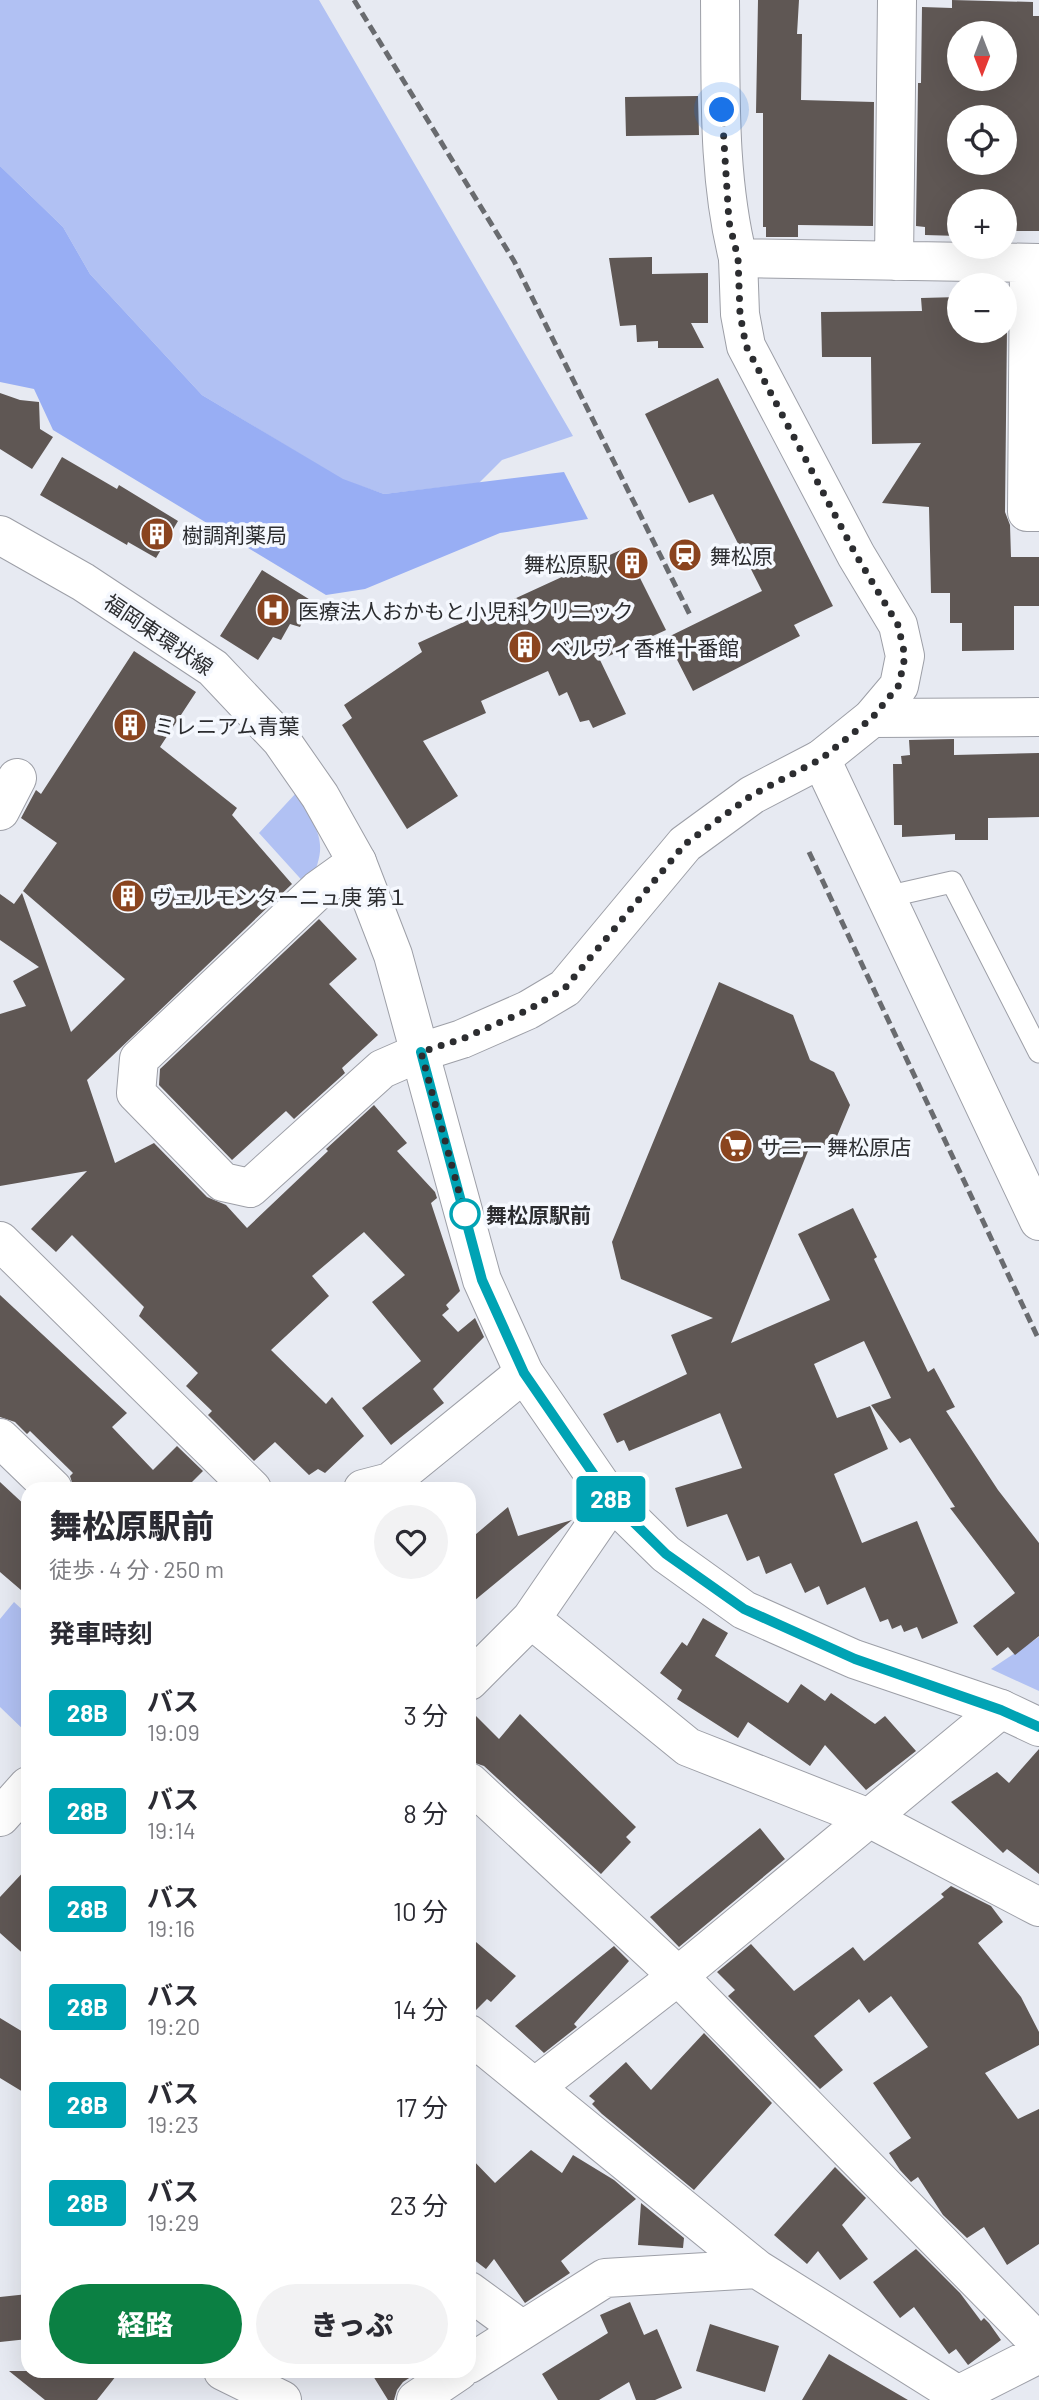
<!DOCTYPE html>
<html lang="ja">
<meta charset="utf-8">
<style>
:root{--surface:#fff;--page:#f2f2f3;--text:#2b2b33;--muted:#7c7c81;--accent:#0b8043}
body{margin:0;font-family:Barlow,"Noto Sans JP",sans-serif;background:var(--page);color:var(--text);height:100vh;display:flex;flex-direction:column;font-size:26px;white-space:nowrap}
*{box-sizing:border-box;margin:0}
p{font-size:23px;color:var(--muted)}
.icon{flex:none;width:38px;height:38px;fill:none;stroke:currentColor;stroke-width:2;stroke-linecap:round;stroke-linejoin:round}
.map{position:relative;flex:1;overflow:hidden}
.panel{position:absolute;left:21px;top:1482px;width:455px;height:896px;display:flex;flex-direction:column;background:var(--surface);border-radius:21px;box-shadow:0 7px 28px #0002}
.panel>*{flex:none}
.badge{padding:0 14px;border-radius:5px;font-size:24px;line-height:46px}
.needle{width:46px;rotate:180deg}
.buttons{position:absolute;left:947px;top:21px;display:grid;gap:14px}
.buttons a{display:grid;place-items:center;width:70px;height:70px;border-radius:50%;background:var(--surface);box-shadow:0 7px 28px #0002;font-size:35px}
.you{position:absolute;width:35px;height:35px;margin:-18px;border:5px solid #fff;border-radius:50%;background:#1a73e8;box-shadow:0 0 0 10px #1a73e833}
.map>.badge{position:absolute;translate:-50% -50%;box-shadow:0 0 0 4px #fff}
h2{padding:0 28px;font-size:26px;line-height:63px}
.round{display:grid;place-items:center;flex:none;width:74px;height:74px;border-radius:37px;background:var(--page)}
.summary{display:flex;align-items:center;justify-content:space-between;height:119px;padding:0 28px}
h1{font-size:33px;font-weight:800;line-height:52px}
.primary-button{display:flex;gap:14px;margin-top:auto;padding:14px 28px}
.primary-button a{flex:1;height:80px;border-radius:42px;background:var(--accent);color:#fff;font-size:28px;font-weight:800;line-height:80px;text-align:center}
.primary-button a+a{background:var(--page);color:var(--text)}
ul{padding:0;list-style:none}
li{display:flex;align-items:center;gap:21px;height:98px;padding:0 28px}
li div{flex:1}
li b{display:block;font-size:26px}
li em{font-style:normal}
li .badge{min-width:77px;font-weight:700;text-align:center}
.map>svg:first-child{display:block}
.green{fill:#b1c1f3}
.water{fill:#98aef4}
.building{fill:#5f5754;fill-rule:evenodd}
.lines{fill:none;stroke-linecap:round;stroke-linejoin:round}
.service-casing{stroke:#9d9fa7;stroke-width:23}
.minor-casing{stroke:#9d9fa7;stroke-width:40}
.tertiary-casing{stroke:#9d9fa7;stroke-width:40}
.primary-casing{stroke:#9d9fa7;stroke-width:40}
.service{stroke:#fff;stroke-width:21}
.minor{stroke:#fff;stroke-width:38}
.tertiary{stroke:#fff;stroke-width:38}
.primary{stroke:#fff;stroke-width:38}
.rail{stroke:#696b6f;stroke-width:5;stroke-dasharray:10 5;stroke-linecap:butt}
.line-casing{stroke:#fff;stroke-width:16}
.line{stroke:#00a3b4;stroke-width:10}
.walk{stroke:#2c2d30;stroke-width:7;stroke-dasharray:0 12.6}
.stop-dot{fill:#fff;stroke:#00a3b4;stroke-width:3.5}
.labels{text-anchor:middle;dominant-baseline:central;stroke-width:7;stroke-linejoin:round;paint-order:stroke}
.poi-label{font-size:21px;fill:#2c2d30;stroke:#f5f8fe;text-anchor:start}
.street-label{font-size:21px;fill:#2c2d30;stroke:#f5f8fe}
.stop-label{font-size:21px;font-weight:bold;fill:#2c2d30;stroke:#f5f8fe;text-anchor:start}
</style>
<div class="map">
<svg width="1039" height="2400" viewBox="0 0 1039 2400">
<rect width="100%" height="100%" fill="#e7eaf2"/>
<path class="green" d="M 0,0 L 319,0 L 573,436 L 502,460 L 479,483 L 384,494 L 343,480 L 202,395 L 90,274 L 63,227 L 0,166 Z
M 297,792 C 318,834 331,840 308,887 L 259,833 Z
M 14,1602 L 28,1615 L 28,1734 L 0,1707 L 0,1619 Z
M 1039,1637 L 1039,1691 L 991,1669 Z"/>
<path class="water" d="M 0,166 L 63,227 L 90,274 L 202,395 L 343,479 L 384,494 L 564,472 L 588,519 L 500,533 L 365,589 L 326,595 L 53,430 L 34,389 L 0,382 Z"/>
<path class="building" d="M 758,0 L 799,0 L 797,34 L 802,34 L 801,100 L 874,102 L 873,226 L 798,225 L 798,237 L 766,237 L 766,227 L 763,227 L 763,113 L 756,113 Z
M 952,0 L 1033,2 L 1033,16 L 1039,16 L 1039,231 L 1004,231 L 1004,201 L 959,201 L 959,236 L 925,235 L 925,227 L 916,226 L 918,83 L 921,83 L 922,7 L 952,8 ZM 959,33 L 1004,33 L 1004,79 L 959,79 ZM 959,117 L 1004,117 L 1004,163 L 959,163 Z
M 698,96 L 699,135 L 626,136 L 625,97 Z
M 652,257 L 652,274 L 708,273 L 708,323 L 691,323 L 704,348 L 658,348 L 658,341 L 637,342 L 636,325 L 620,326 L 609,258 Z
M 959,297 L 959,331 L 1004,331 L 1007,328 L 1005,512 L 1010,525 L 1011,557 L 1039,557 L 1039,606 L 1014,606 L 1014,650 L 962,651 L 962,623 L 950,623 L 950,593 L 931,593 L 929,507 L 882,503 L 921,443 L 872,444 L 871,357 L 822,357 L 821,312 L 922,311 L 921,298 Z
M 718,378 L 833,606 L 794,625 L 800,636 L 693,691 L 666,638 L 762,591 L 713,494 L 689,503 L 645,414 Z
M 0,393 L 20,400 L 39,402 L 40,429 L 53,437 L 32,469 L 0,449 Z
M 62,457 L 117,489 L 119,485 L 178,521 L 156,558 L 128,542 L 127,545 L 40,495 Z
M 625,548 L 666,630 L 600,660 L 626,714 L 593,728 L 589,720 L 580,722 L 567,692 L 559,696 L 548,671 L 481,701 L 486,713 L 423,741 L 458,796 L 407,829 L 342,725 L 352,718 L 344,705 L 422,652 L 418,643 Z
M 262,570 L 312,601 L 300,627 L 290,624 L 281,640 L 273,637 L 258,660 L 220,636 Z
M 134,651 L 196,692 L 160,747 L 237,808 L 232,815 L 292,884 L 87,1080 L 115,1163 L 154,1143 L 207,1197 L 226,1205 L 247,1228 L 328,1151 L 326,1149 L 374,1105 L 407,1143 L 397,1151 L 435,1192 L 437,1198 L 431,1203 L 460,1291 L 446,1305 L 449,1309 L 442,1315 L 458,1332 L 475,1318 L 484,1337 L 433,1389 L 444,1403 L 391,1445 L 362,1408 L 421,1361 L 372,1302 L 405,1275 L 364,1232 L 312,1276 L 329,1296 L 271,1350 L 326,1404 L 332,1397 L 364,1436 L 325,1473 L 318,1469 L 309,1475 L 275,1442 L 254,1461 L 208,1415 L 212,1411 L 186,1386 L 198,1373 L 139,1316 L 144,1307 L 72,1235 L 56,1252 L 31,1229 L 87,1171 L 0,1186 L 0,1014 L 26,1006 L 13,981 L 39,967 L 0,940 L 0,894 L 14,904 L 22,893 L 71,1032 L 125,979 L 23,891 L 57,843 L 21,818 L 36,790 L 41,794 Z
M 954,739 L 954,755 L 1039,753 L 1039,817 L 988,818 L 988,840 L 955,840 L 955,834 L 902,837 L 902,825 L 894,825 L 893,764 L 902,764 L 901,756 L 910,755 L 909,740 Z
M 319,919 L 357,959 L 329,984 L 378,1035 L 342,1068 L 345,1073 L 294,1119 L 286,1111 L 232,1160 L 159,1085 L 160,1069 Z
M 719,982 L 793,1015 L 810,1060 L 834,1072 L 850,1105 L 835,1141 L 808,1151 L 731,1343 L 830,1300 L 798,1234 L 853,1208 L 877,1257 L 874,1259 L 928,1372 L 934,1368 L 955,1407 L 946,1411 L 998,1490 L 1039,1543 L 1039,1636 L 1015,1655 L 1008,1647 L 997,1656 L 973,1626 L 1015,1593 L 950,1508 L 955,1507 L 910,1438 L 900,1443 L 871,1405 L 891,1398 L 864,1341 L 814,1364 L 837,1418 L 870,1406 L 888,1449 L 834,1474 L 862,1543 L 917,1521 L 958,1623 L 922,1639 L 917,1627 L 904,1632 L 901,1625 L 892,1629 L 888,1619 L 880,1622 L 865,1587 L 827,1605 L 819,1586 L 805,1593 L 791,1563 L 766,1574 L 759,1556 L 747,1561 L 727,1514 L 687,1527 L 675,1488 L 742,1468 L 720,1413 L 629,1451 L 624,1440 L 617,1443 L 603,1414 L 687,1374 L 671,1335 L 713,1318 L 621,1279 L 612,1242 Z
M 0,1295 L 127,1413 L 112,1427 L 153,1470 L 177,1446 L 203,1471 L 185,1489 L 74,1489 L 70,1476 L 73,1473 L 30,1431 L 27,1434 L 15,1422 L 0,1417 Z
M 0,1482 L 28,1508 L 28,1596 L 0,1572 Z
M 508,1507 L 518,1536 L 572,1520 L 469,1605 L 469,1540 Z
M 703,1618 L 728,1633 L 715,1656 L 788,1703 L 801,1684 L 825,1701 L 831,1693 L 875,1724 L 885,1716 L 916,1751 L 866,1790 L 825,1745 L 810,1766 L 748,1722 L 738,1738 L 677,1699 L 682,1690 L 660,1673 L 682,1642 L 687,1646 Z
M 469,1709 L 499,1739 L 520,1714 L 636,1827 L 626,1837 L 631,1842 L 601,1874 L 484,1766 L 469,1761 Z
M 1039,1749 L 1039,1874 L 1007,1849 L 1003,1853 L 951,1802 L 997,1772 L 1009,1783 Z
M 760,1828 L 785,1859 L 679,1947 L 650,1917 Z
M 28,1867 L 28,1958 L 0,1933 L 0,1897 Z
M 951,1886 L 991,1906 L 1003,1922 L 978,1943 L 1021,1997 L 1039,2032 L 1039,2045 L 985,2073 L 1018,2119 L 1039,2109 L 1039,2244 L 1007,2265 L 984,2227 L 967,2238 L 943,2215 L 918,2177 L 911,2182 L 900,2170 L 889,2153 L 911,2138 L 873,2083 L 928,2047 L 891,1996 L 869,2013 L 859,1999 L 814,2036 L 843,2070 L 820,2089 L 728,1996 L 735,1990 L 717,1972 L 751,1944 L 794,1991 L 853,1947 L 864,1961 L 944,1897 L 941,1894 Z
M 469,1936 L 516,1976 L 491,2002 L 487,1999 L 473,2013 L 469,2013 Z
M 614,1946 L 629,1961 L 574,2024 L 577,2027 L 544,2053 L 515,2026 Z
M 0,2018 L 28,2035 L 28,2095 L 0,2078 Z
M 704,2033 L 772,2103 L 694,2190 L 602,2114 L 592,2104 L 595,2101 L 589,2096 L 626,2062 L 651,2090 Z
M 531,2150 L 562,2173 L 573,2155 L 614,2180 L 636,2199 L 561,2261 L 570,2273 L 525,2303 L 494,2259 L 486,2269 L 469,2256 L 469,2156 L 495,2183 Z
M 835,2167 L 866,2198 L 842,2225 L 868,2259 L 840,2280 L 818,2251 L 807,2264 L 774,2235 Z
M 641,2203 L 684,2238 L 683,2248 L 638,2245 Z
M 916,2249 L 960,2293 L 981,2321 L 984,2318 L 989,2323 L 1001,2340 L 968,2365 L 956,2349 L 949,2354 L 914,2307 L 900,2318 L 873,2282 Z
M 28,2294 L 28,2339 L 0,2342 L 0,2297 Z
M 630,2302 L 644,2335 L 657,2329 L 682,2388 L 655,2400 L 636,2400 L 629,2382 L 599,2400 L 558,2400 L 542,2374 L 608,2333 L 600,2315 Z
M 710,2324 L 779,2346 L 765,2392 L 696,2371 Z
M 829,2354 L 908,2400 L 802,2400 Z
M 9,2371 L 120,2371 L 97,2400 L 45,2400 Z
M 370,2371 L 420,2371 L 403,2382 L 397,2390 L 394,2400 L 388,2400 Z"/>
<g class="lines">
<defs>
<path id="service" d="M 886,897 L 952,882 L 1039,1052"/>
<path id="minor" d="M 720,0 C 721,86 717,174 738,258 L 1039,263
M 894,261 L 897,0
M 1029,263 L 1027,512 L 1039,512
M 872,718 L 1039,717
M 821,759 L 1039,1221
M 0,811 L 17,778
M 357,862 L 318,890 L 139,1059 L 136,1093 L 223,1182 L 250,1188 L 382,1069 L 421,1052
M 0,1241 L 252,1489
M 0,1438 L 53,1489
M 363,1489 L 390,1482 L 524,1373
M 531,1619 L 688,1747 L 869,1818 L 1039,1907
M 469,1681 L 531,1619 L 612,1501
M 469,1782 L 678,1976 L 1039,2343
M 0,1817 L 28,1786
M 469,2034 L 757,2269 L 958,2395 L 1039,2354
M 535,2087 L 678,1976 L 1001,1709
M 469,2291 L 521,2329
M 469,2364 L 605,2278 L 757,2269
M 223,2371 L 282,2400
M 416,2400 L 459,2371"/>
<path id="tertiary" d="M 421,1052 L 462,1039 L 528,1010 L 565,988 L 685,844 L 752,795 L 821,759 L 872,718 L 899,686 L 905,656 L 898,625 L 856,555 L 746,346 L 740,314 L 738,258"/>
<path id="primary" d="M 0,535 L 83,582 L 213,668 L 281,740 L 320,796 L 357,862 L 393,955 L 482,1280 L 524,1373 L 612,1501 L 666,1554 L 744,1610 L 854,1659 L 1001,1709 L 1039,1727"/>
</defs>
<use href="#service" class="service-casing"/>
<use href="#minor" class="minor-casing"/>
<use href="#tertiary" class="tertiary-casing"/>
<use href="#primary" class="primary-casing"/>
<use href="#service" class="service"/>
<use href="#minor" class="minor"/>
<use href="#tertiary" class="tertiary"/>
<use href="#primary" class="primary"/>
<path class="rail" d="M 354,0 L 514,261 L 691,617
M 809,852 L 1039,1340"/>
</g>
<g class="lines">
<defs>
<path id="line" d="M 421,1052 L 482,1280 L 524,1373 L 612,1501 L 666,1554 L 744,1609 L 855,1659 L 1001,1710 L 1039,1727"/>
</defs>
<use href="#line" class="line-casing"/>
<use href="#line" class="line"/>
<path class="walk" d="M 465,1214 L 421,1052 L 462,1039 L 528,1010 L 565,988 L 685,844 L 752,795 L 821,759 L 872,718 L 899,685 L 905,656 L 898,625 L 856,555 L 746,346 L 740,314 L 738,258 L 729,222 L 722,110"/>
</g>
<defs>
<symbol id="building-disc" viewBox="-11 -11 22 22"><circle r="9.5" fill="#8a441f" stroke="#f5f8fe"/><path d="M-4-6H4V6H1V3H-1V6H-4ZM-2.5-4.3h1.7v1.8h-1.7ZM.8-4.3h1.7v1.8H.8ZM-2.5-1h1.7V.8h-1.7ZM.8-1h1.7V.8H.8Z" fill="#fff"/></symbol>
<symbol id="station-disc" viewBox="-11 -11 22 22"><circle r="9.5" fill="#8a441f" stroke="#f5f8fe"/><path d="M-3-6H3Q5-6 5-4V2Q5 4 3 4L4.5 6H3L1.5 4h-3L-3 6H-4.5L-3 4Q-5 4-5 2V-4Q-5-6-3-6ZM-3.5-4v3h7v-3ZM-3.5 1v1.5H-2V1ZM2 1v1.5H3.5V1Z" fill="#fff"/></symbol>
<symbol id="hospital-disc" viewBox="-11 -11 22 22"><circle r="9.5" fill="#8a441f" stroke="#f5f8fe"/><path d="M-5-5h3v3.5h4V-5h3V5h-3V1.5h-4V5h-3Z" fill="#fff"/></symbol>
<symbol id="supermarket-disc" viewBox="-11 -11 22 22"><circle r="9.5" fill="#8a441f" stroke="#f5f8fe"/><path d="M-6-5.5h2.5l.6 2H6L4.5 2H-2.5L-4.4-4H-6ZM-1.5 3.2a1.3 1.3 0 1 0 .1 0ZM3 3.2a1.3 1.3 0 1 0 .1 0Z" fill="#fff"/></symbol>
</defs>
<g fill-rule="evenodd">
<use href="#building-disc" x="138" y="515" width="38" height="38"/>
<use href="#station-disc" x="666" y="536" width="38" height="38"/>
<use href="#building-disc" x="613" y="544" width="38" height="38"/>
<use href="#hospital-disc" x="254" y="591" width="38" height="38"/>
<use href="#building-disc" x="506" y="628" width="38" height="38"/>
<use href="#building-disc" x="111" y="706" width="38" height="38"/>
<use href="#building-disc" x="109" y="877" width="38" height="38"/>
<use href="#supermarket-disc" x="717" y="1127" width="38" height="38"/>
</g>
<circle class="stop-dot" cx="465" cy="1214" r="14"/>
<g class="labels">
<g class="poi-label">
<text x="182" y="534">樹調剤薬局</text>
<text x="710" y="555">舞松原</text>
<text x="608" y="563" text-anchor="end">舞松原駅</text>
<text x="298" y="610">医療法人おかもと小児科クリニック</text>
<text x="550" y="647">ベルヴィ香椎十番館</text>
<text x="154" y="725">ミレニアム青葉</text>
<text x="152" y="896">ヴェルモンターニュ庚 第１</text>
<text x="760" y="1146">サニー 舞松原店</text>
</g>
<g class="street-label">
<text transform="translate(159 634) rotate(34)">福岡東環状線</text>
</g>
<g class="stop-label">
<text x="486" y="1214">舞松原駅前</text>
</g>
</g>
</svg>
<div class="buttons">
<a><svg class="needle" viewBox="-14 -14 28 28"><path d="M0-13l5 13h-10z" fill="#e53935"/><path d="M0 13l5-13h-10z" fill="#7c7c81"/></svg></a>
<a><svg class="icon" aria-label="locate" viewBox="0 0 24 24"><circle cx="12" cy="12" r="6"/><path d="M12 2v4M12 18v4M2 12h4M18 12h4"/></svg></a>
<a>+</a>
<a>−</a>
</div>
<div class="you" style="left:722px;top:110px"></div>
<b class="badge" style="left:611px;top:1499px;background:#00a3b4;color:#fff">28B</b>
<section class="panel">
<div class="summary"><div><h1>舞松原駅前</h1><p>徒歩 · 4 分 · 250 m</p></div><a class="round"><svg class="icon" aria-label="heart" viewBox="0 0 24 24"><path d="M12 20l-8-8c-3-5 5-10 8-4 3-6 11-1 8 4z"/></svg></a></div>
<h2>発車時刻</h2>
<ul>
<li><span class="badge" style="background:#00a3b4;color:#fff">28B</span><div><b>バス</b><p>19:09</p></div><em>3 分</em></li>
<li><span class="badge" style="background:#00a3b4;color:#fff">28B</span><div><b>バス</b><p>19:14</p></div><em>8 分</em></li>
<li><span class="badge" style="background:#00a3b4;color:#fff">28B</span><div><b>バス</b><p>19:16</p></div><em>10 分</em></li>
<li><span class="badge" style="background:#00a3b4;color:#fff">28B</span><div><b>バス</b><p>19:20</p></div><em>14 分</em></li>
<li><span class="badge" style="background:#00a3b4;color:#fff">28B</span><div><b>バス</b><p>19:23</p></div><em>17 分</em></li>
<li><span class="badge" style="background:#00a3b4;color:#fff">28B</span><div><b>バス</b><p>19:29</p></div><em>23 分</em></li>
</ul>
<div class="primary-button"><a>経路</a><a>きっぷ</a></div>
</section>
</div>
